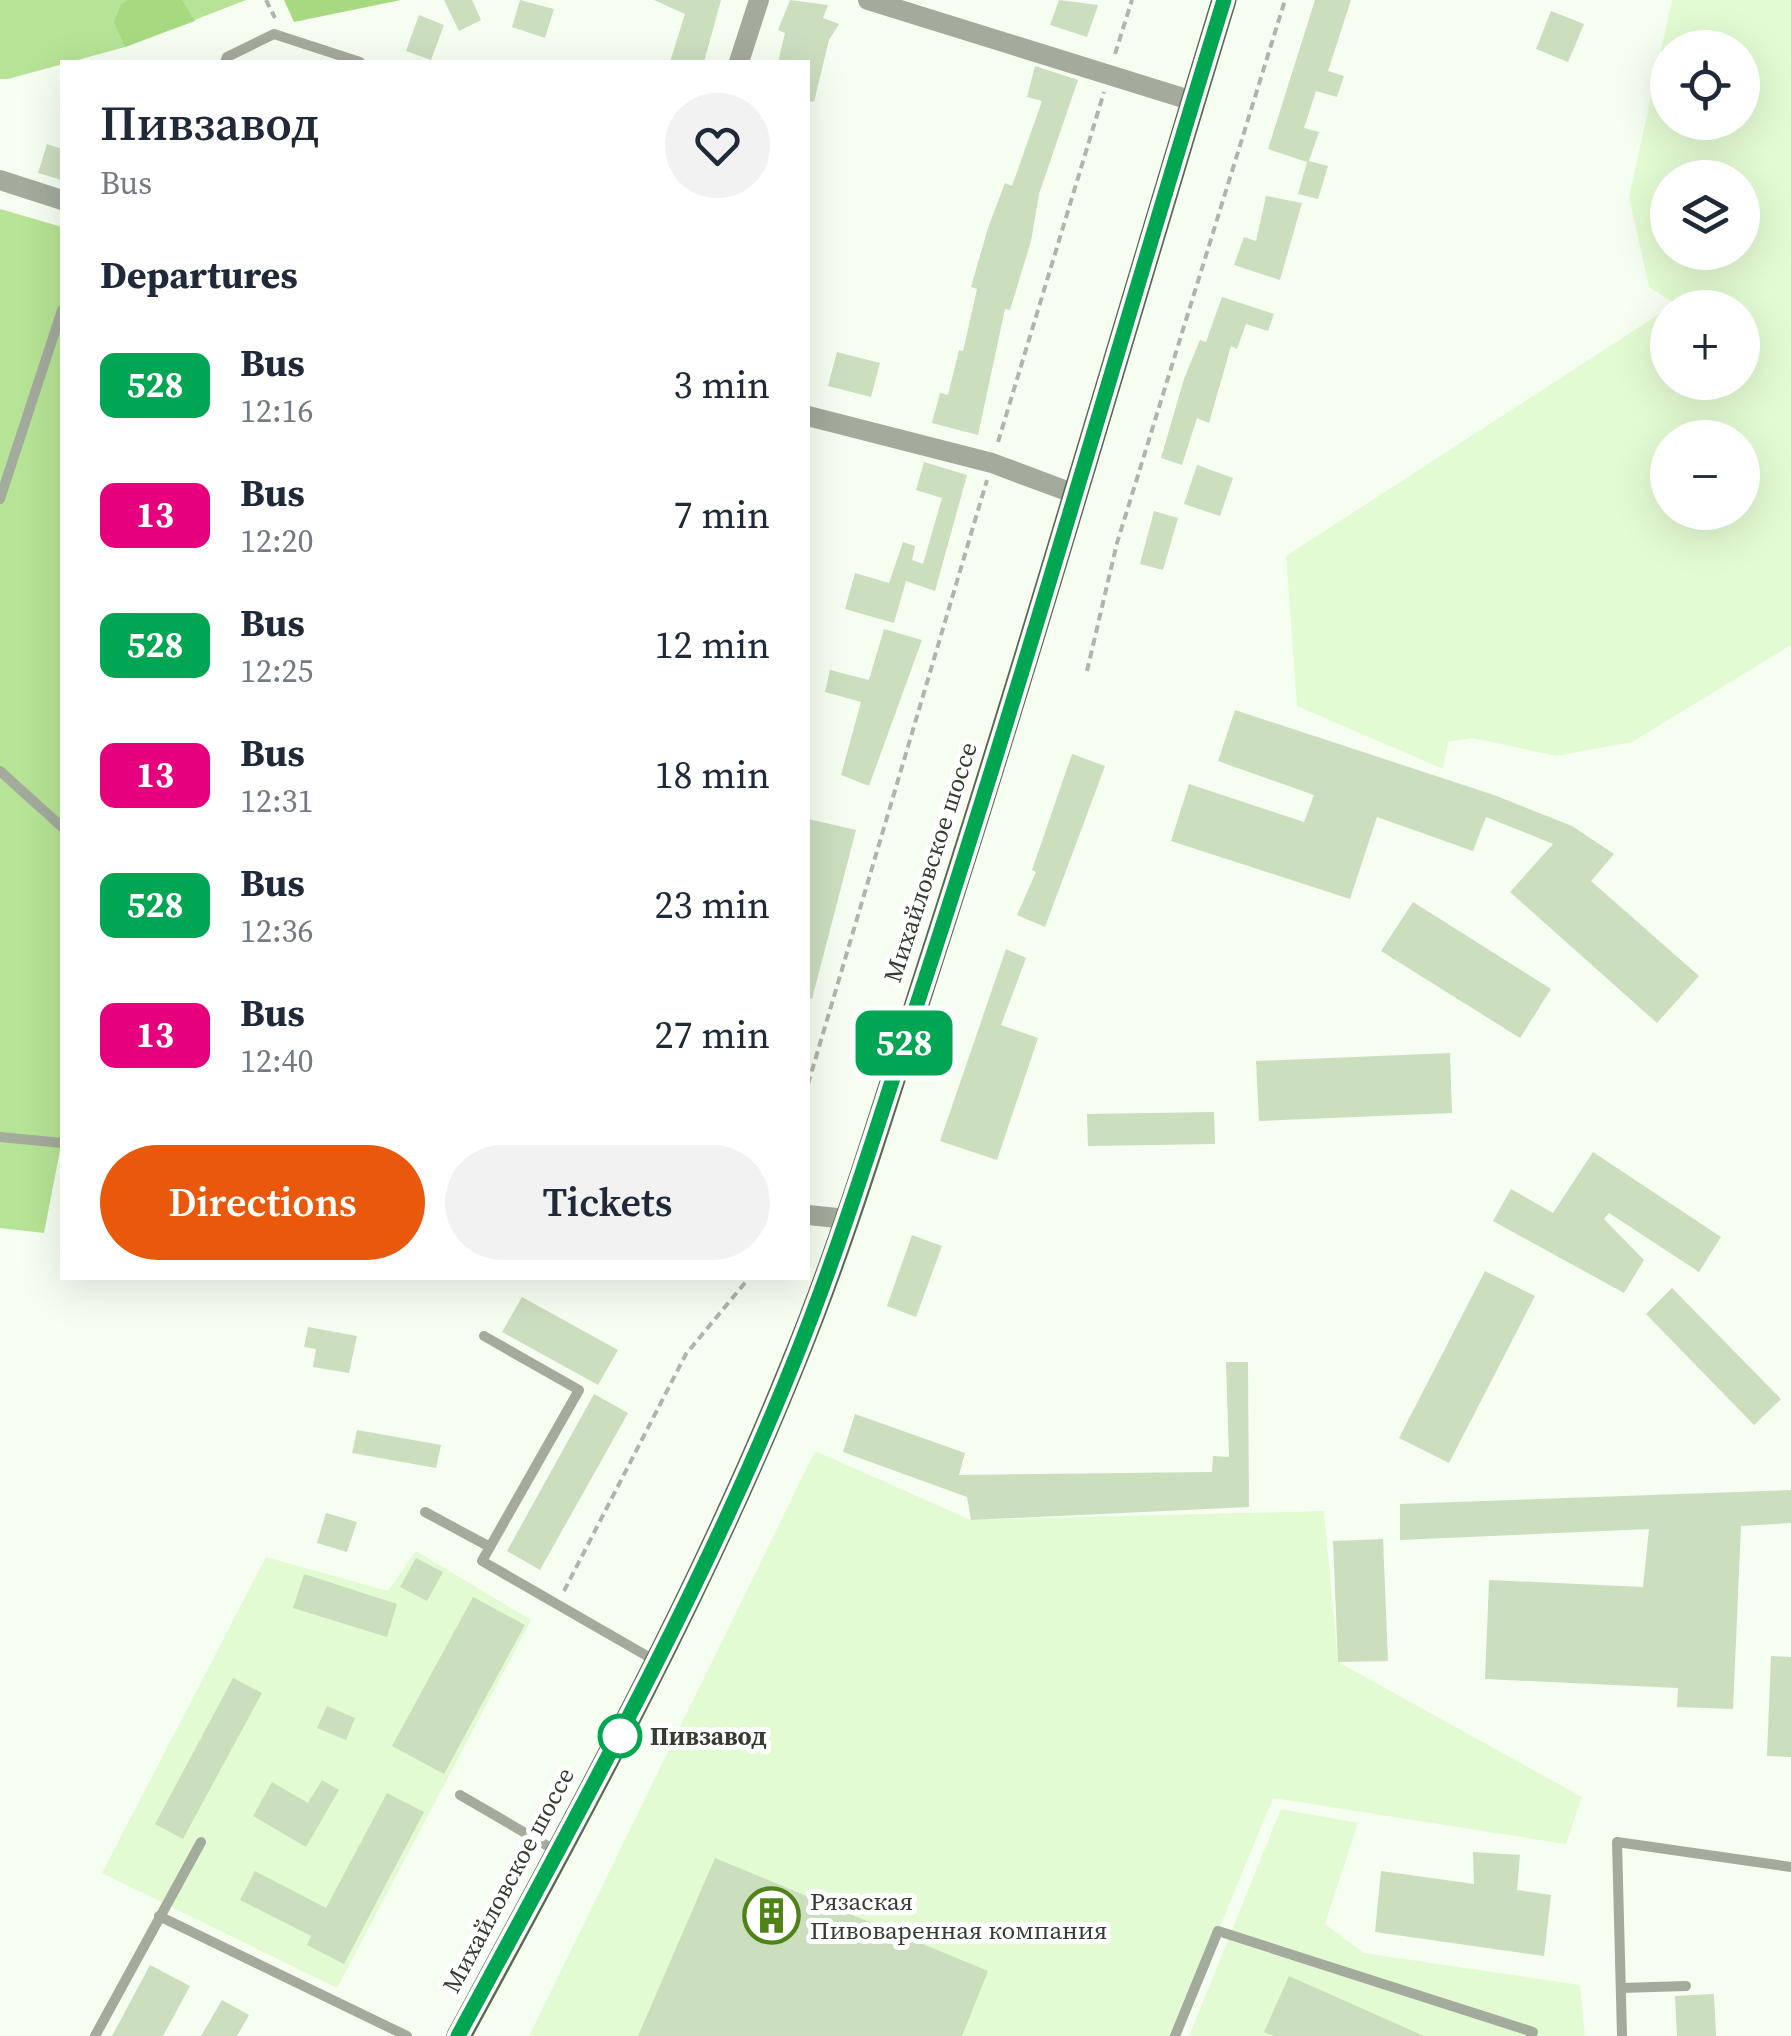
<!DOCTYPE html>
<meta charset="utf-8">
<style>
:root{--surface:#fff;--page:#f2f2f3;--text:#1f2937;--muted:#747a83;--accent:#ea580c}
body{margin:0;font-family:"Source Serif 4",serif;background:var(--page);color:var(--text);height:100vh;display:flex;flex-direction:column;font-size:38px;white-space:nowrap}
*{box-sizing:border-box;margin:0}
p{font-size:32px;color:var(--muted)}
.icon{flex:none;width:55px;height:55px;fill:none;stroke:currentColor;stroke-width:2;stroke-linecap:round;stroke-linejoin:round}
.map{position:relative;flex:1;overflow:hidden}
.side{position:absolute;left:60px;top:60px;width:750px;height:1220px;display:flex;flex-direction:column;background:var(--surface);border-radius:0px;box-shadow:0 10px 40px #0002}
.side>*{flex:none}
.badge{padding:0 20px;border-radius:15px;font-size:35px;line-height:65px}
.buttons{position:absolute;left:1650px;top:30px;display:grid;gap:20px}
.buttons a{display:grid;place-items:center;width:110px;height:110px;border-radius:50%;background:var(--surface);box-shadow:0 10px 40px #0002;font-size:50px}
.map>.badge{position:absolute;translate:-50% -50%;box-shadow:0 0 0 5px #fff}
h2{padding:0 40px;font-size:38px;line-height:90px}
.round{display:grid;place-items:center;flex:none;width:105px;height:105px;border-radius:52px;background:var(--page)}
.headline{display:flex;align-items:center;justify-content:space-between;height:170px;padding:0 40px}
h1{font-size:48px;font-weight:600;line-height:75px}
.button{display:flex;gap:20px;margin-top:auto;padding:20px 40px}
.button a{flex:1;height:115px;border-radius:60px;background:var(--accent);color:#fff;font-size:40px;font-weight:600;line-height:115px;text-align:center}
.button a+a{background:var(--page);color:var(--text)}
ul{padding:0;list-style:none}
li{display:flex;align-items:center;gap:30px;height:130px;padding:0 40px}
li div{flex:1}
li b{display:block;font-size:38px}
li em{font-style:normal}
li .badge{min-width:110px;font-weight:700;text-align:center}
.map>svg:first-child{display:block}
.built{fill:#e3fbd3;fill-rule:evenodd}
.green{fill:#b6e395}
.forest{fill:#a7d981}
.building{fill:#cbdebe}
.lines{fill:none;stroke-linecap:round;stroke-linejoin:round}
.path{stroke:#aeb6a9;stroke-width:4;stroke-dasharray:8 5;stroke-linecap:butt}
.service{stroke:#a3ab9d;stroke-width:10}
.minor{stroke:#a3ab9d;stroke-width:20}
.primary{stroke:#5b6951;stroke-width:25}
.line-casing{stroke:#fff;stroke-width:22}
.line{stroke:#00a651;stroke-width:15}
.stop-dot{fill:#fff;stroke:#00a651;stroke-width:5}
.labels{text-anchor:middle;dominant-baseline:central;stroke-width:10;stroke-linejoin:round;paint-order:stroke}
.street-label{font-size:25px;fill:#353d30;stroke:#fff}
.stop-label{font-size:25px;font-weight:bold;fill:#353d30;stroke:#fff;text-anchor:start}
.poi-label{font-size:25px;fill:#353d30;stroke:#fff;text-anchor:start}
</style>
<div class="map">
<svg width="1791" height="2036" viewBox="0 0 1791 2036">
<rect width="100%" height="100%" fill="#f6fef1"/>
<path class="built" d="M 1672,0 L 1791,0 L 1791,645 L 1632,742 L 1556,756 L 1473,738 L 1448,742 L 1443,769 L 1297,706 L 1286,556 L 1667,309 L 1668,382 L 1742,382 L 1742,308 L 1669,307 L 1674,303 L 1649,287 L 1629,197 ZM 1668,48 L 1742,48 L 1742,122 L 1668,122 ZM 1668,178 L 1742,178 L 1742,252 L 1668,252 ZM 1668,438 L 1742,438 L 1742,512 L 1668,512 Z
M 815,1451 L 971,1520 L 1324,1511 L 1338,1662 L 1582,1797 L 1566,1844 L 1273,1798 L 1175,2036 L 529,2036 Z
M 416,1551 L 531,1620 L 337,1988 L 102,1873 L 266,1557 L 388,1591 Z
M 1281,1809 L 1358,1823 L 1325,1924 L 1364,1953 L 1580,1985 L 1585,2036 L 1189,2036 Z"/>
<path class="green" d="M 0,0 L 246,0 L 125,47 L 8,79 L 0,79 Z
M 0,209 L 62,227 L 62,1140 L 44,1233 L 0,1228 Z"/>
<path class="forest" d="M 128,0 L 182,0 L 195,21 L 125,47 L 114,22 L 121,4 Z
M 284,0 L 401,0 L 294,22 Z"/>
<path class="building" d="M 444,0 L 472,0 L 481,20 L 459,31 Z
M 520,0 L 554,9 L 545,38 L 512,27 Z
M 654,0 L 721,0 L 704,62 L 670,62 L 685,14 Z
M 790,0 L 828,5 L 823,18 L 839,24 L 829,40 L 814,102 L 808,101 L 808,62 L 778,62 L 785,33 L 778,30 Z
M 1059,0 L 1098,5 L 1087,37 L 1050,25 Z
M 1315,0 L 1351,0 L 1328,71 L 1344,76 L 1337,97 L 1316,91 L 1304,128 L 1319,132 L 1309,161 L 1328,166 L 1318,199 L 1298,194 L 1307,162 L 1268,149 Z
M 1551,11 L 1584,24 L 1568,62 L 1536,49 Z
M 419,15 L 444,25 L 431,60 L 406,51 Z
M 1035,66 L 1078,80 L 1039,194 L 1031,241 L 1010,310 L 1005,309 L 978,435 L 932,423 L 940,393 L 948,395 L 959,350 L 963,351 L 977,289 L 971,287 L 988,228 L 1005,183 L 1012,186 L 1042,101 L 1027,97 Z
M 47,144 L 62,149 L 62,180 L 38,173 Z
M 1266,196 L 1302,203 L 1280,280 L 1234,265 L 1244,237 L 1256,241 Z
M 1222,297 L 1274,314 L 1268,331 L 1246,324 L 1237,349 L 1231,346 L 1209,423 L 1197,418 L 1182,465 L 1161,458 L 1184,379 L 1200,340 L 1206,342 Z
M 837,352 L 880,363 L 871,397 L 828,386 Z
M 924,462 L 967,475 L 935,591 L 906,581 L 894,623 L 845,609 L 855,573 L 889,583 L 903,542 L 915,546 L 912,560 L 923,564 L 942,498 L 916,490 Z
M 1197,465 L 1233,478 L 1220,516 L 1184,504 Z
M 1154,511 L 1178,518 L 1163,570 L 1140,564 Z
M 884,629 L 922,640 L 869,786 L 841,775 L 861,702 L 825,692 L 830,670 L 869,680 Z
M 1235,710 L 1494,795 L 1572,826 L 1614,854 L 1591,881 L 1699,976 L 1657,1023 L 1510,892 L 1553,844 L 1486,817 L 1473,851 L 1377,817 L 1350,899 L 1171,841 L 1189,784 L 1304,822 L 1314,795 L 1218,761 Z
M 1072,754 L 1105,766 L 1045,927 L 1017,915 L 1036,872 L 1032,870 Z
M 808,819 L 856,830 L 812,999 L 808,998 Z
M 1413,902 L 1551,989 L 1520,1038 L 1381,951 Z
M 1006,949 L 1026,958 L 1001,1025 L 1038,1038 L 997,1160 L 940,1141 Z
M 1450,1053 L 1452,1113 L 1259,1121 L 1256,1061 Z
M 1214,1112 L 1215,1144 L 1088,1146 L 1087,1114 Z
M 1593,1152 L 1721,1237 L 1699,1272 L 1609,1213 L 1604,1219 L 1644,1260 L 1624,1293 L 1493,1221 L 1511,1189 L 1553,1213 Z
M 912,1235 L 942,1246 L 916,1317 L 887,1306 Z
M 1485,1271 L 1535,1296 L 1449,1463 L 1399,1438 Z
M 1672,1288 L 1781,1399 L 1754,1425 L 1646,1314 Z
M 522,1297 L 618,1350 L 598,1385 L 502,1332 Z
M 308,1327 L 357,1336 L 349,1373 L 313,1367 L 316,1349 L 304,1347 Z
M 1226,1362 L 1248,1362 L 1249,1507 L 971,1520 L 967,1497 L 843,1452 L 855,1414 L 965,1453 L 959,1475 L 1212,1472 L 1213,1456 L 1229,1457 Z
M 594,1394 L 628,1413 L 540,1570 L 507,1551 Z
M 357,1430 L 441,1445 L 436,1468 L 352,1453 Z
M 1791,1490 L 1791,1523 L 1741,1526 L 1733,1709 L 1677,1707 L 1678,1688 L 1485,1679 L 1489,1580 L 1643,1587 L 1649,1529 L 1400,1540 L 1400,1504 Z
M 326,1513 L 357,1522 L 347,1552 L 317,1543 Z
M 1383,1539 L 1388,1661 L 1338,1662 L 1333,1541 Z
M 416,1558 L 443,1572 L 427,1601 L 400,1587 Z
M 304,1574 L 397,1604 L 387,1637 L 293,1608 Z
M 473,1597 L 525,1625 L 444,1774 L 392,1746 Z
M 1771,1656 L 1791,1657 L 1791,1757 L 1767,1756 Z
M 233,1678 L 262,1693 L 183,1839 L 155,1824 Z
M 327,1706 L 355,1718 L 346,1740 L 317,1728 Z
M 322,1780 L 339,1790 L 306,1847 L 253,1816 L 272,1782 L 308,1803 Z
M 387,1793 L 424,1812 L 344,1964 L 307,1945 L 311,1936 L 240,1900 L 255,1871 L 326,1908 Z
M 1473,1852 L 1520,1855 L 1517,1890 L 1551,1895 L 1544,1956 L 1375,1932 L 1381,1871 L 1474,1884 Z
M 715,1858 L 988,1971 L 962,2036 L 638,2036 Z
M 150,1965 L 190,1986 L 163,2036 L 112,2036 Z
M 1289,1976 L 1424,2036 L 1274,2036 L 1264,2032 Z
M 1714,1994 L 1716,2036 L 1677,2036 L 1675,1996 Z
M 222,2000 L 249,2015 L 237,2036 L 201,2036 Z"/>
<g class="lines">
<path class="path" d="M 266,0 L 275,18
M 1115,54 L 1132,0
M 998,442 L 1104,92
M 1087,671 L 1117,543 L 1285,0
M 808,1084 L 987,480
M 564,1591 L 686,1354 L 749,1278"/>
<path class="service" d="M 225,62 L 227,57 L 274,34 L 360,62
M 0,499 L 62,310
M 0,771 L 62,827
M 0,1137 L 62,1143
M 484,1336 L 579,1390 L 482,1561 L 654,1660
M 425,1512 L 490,1547
M 460,1795 L 558,1852
M 159,1916 L 407,2036
M 1621,1988 L 1686,1986
M 95,2036 L 201,1842
M 1175,2036 L 1218,1931 L 1533,2032 L 1531,2036
M 1622,2036 L 1617,1842 L 1791,1867"/>
<path class="minor" d="M 868,0 L 1193,101
M 739,62 L 759,0
M 0,180 L 62,200
M 808,416 L 992,463 L 1075,494
M 808,1215 L 847,1219"/>
<path class="primary" d="M 459,2036 C 579,1815 701,1593 795,1359 C 849,1227 889,1090 933,954 C 1035,638 1127,318 1224,0"/>
</g>
<g class="lines">
<defs>
<path id="line" d="M 458,2036 C 578,1814 701,1594 795,1359 C 844,1237 882,1110 923,986 C 1030,659 1123,328 1224,0"/>
</defs>
<use href="#line" class="line-casing"/>
<use href="#line" class="line"/>
</g>
<defs>
<symbol id="building-ring" viewBox="-11 -11 22 22"><circle r="9.5" fill="#fff" stroke="#4f8318" stroke-width="1.5"/><path d="M-4-6H4V6H1V3H-1V6H-4ZM-2.5-4.3h1.7v1.8h-1.7ZM.8-4.3h1.7v1.8H.8ZM-2.5-1h1.7V.8h-1.7ZM.8-1h1.7V.8H.8Z" fill="#4f8318"/></symbol>
</defs>
<g fill-rule="evenodd">
<use href="#building-ring" x="740" y="1884" width="63" height="63"/>
</g>
<circle class="stop-dot" cx="620" cy="1736" r="20"/>
<g class="labels">
<g class="street-label">
<text transform="translate(930 862) rotate(-72)">Михайловское шоссе</text>
<text transform="translate(508 1880) rotate(-62)">Михайловское шоссе</text>
</g>
<g class="stop-label">
<text x="650" y="1736">Пивзавод</text>
</g>
<g class="poi-label">
<text x="810" y="1901">Рязаская<tspan x="810" dy="29">Пивоваренная компания</tspan></text>
</g>
</g>
</svg>
<div class="buttons">
<a><svg class="icon" aria-label="locate" viewBox="0 0 24 24"><circle cx="12" cy="12" r="6"/><path d="M12 2v4M12 18v4M2 12h4M18 12h4"/></svg></a>
<a><svg class="icon" aria-label="layers" viewBox="0 0 24 24"><path d="M12 4l9 5-9 5-9-5zM3 14l9 5 9-5"/></svg></a>
<a>+</a>
<a>−</a>
</div>
<b class="badge" style="left:904px;top:1043px;background:#00a651;color:#fff">528</b>
<section class="side">
<div class="headline"><div><h1>Пивзавод</h1><p>Bus</p></div><a class="round"><svg class="icon" aria-label="heart" viewBox="0 0 24 24"><path d="M12 20l-8-8c-3-5 5-10 8-4 3-6 11-1 8 4z"/></svg></a></div>
<h2>Departures</h2>
<ul>
<li><span class="badge" style="background:#00a651;color:#fff">528</span><div><b>Bus</b><p>12:16</p></div><em>3 min</em></li>
<li><span class="badge" style="background:#e6007e;color:#fff">13</span><div><b>Bus</b><p>12:20</p></div><em>7 min</em></li>
<li><span class="badge" style="background:#00a651;color:#fff">528</span><div><b>Bus</b><p>12:25</p></div><em>12 min</em></li>
<li><span class="badge" style="background:#e6007e;color:#fff">13</span><div><b>Bus</b><p>12:31</p></div><em>18 min</em></li>
<li><span class="badge" style="background:#00a651;color:#fff">528</span><div><b>Bus</b><p>12:36</p></div><em>23 min</em></li>
<li><span class="badge" style="background:#e6007e;color:#fff">13</span><div><b>Bus</b><p>12:40</p></div><em>27 min</em></li>
</ul>
<div class="button"><a>Directions</a><a>Tickets</a></div>
</section>
</div>
